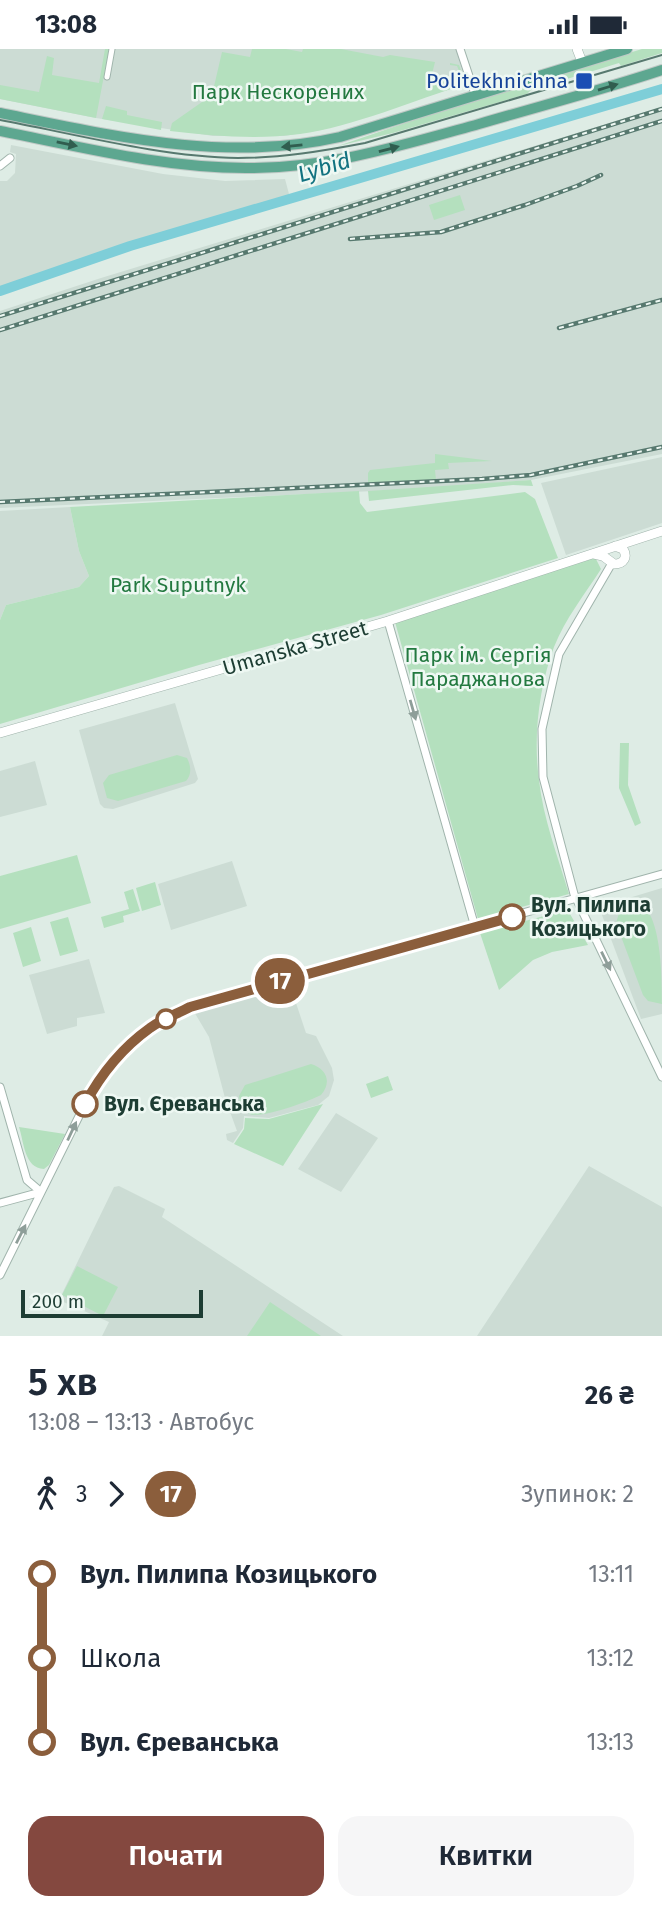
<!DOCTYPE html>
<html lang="uk">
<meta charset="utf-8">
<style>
:root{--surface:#fff;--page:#f6f6f7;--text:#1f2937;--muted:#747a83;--accent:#84483f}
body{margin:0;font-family:"Fira Sans",sans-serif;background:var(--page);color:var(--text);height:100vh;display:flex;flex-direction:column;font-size:26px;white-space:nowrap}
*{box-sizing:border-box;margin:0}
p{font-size:23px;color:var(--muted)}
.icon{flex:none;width:38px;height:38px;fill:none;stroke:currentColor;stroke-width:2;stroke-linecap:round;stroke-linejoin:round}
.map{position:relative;height:1287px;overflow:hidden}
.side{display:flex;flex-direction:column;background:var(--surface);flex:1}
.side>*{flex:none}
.badge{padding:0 14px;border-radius:23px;font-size:24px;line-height:46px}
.scale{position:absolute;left:21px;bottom:18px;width:182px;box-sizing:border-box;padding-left:7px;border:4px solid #1d3d33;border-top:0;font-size:19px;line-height:24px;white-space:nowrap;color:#1d3d33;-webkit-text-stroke:5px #eef8f3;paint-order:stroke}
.map>.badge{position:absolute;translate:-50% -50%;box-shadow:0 0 0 4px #fff}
.legs{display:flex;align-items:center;gap:10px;height:77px;padding:0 28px;font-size:23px}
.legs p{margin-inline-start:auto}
.summary{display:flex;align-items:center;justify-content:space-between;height:119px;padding:0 28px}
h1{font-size:38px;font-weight:600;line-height:52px}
.action{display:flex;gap:14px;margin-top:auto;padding:14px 28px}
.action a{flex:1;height:80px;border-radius:21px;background:var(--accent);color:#fff;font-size:28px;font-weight:600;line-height:80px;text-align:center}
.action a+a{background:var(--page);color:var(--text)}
ul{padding:0 28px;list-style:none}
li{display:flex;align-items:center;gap:24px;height:84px;font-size:26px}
li i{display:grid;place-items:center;width:10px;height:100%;margin:0 9px;background:currentColor}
li i::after{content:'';width:18px;height:18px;margin:-9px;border:5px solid;border-radius:50%;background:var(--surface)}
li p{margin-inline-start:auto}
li:first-child i{background:linear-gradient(#0000 50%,currentColor 0)}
li:last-child i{background:linear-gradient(currentColor 50%,#0000 0)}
.status{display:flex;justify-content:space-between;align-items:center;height:49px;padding:0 35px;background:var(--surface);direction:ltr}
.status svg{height:19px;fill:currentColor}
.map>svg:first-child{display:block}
.built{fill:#ccdcd4}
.green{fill:#b4e0be}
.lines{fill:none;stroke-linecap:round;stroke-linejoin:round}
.river{stroke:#7eced8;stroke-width:10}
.pedestrian-casing{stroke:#a0b4ac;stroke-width:7}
.minor-casing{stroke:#a0b4ac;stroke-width:9}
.tertiary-casing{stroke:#a0b4ac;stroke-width:10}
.primary-casing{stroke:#c0c9c6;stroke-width:12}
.pedestrian{stroke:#fff;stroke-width:5}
.minor{stroke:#fff;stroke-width:7}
.tertiary{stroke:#fff;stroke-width:9}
.primary{stroke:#5da790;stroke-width:10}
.tram{stroke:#57796f;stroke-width:2}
.rail-casing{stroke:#57796f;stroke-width:4.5}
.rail{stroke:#eef8f3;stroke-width:2;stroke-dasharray:5;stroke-linecap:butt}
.oneway{fill:#305d4f}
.oneway2{fill:#8e9e99}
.line-1-casing{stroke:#fff;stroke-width:16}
.line-1{stroke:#8b5e3c;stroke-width:10}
.transit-dot{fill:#1a4fb4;stroke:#eef8f3;stroke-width:2.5}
.stop-1-dot{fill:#fff;stroke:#8b5e3c;stroke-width:3.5}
.labels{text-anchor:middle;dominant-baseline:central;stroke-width:5;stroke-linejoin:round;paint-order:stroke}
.transit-label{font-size:21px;fill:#164399;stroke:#eef8f3;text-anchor:end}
.park-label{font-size:21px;fill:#237940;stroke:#eef8f3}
.street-label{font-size:21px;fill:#1d3d33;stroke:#eef8f3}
.stop-label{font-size:21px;font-weight:bold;fill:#1d3d33;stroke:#eef8f3;text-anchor:start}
.water-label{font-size:23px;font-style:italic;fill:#117280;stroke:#eef8f3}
</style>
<div class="status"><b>13:08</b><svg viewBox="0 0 49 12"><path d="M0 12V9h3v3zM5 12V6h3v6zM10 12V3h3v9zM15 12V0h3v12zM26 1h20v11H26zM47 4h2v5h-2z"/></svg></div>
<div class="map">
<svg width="662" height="1287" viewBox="0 0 662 1287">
<rect width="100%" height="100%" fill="#deece5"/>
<path class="built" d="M 0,0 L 456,0 L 466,35 L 321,81 L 284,87 L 213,87 L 96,69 L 0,50 Z
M 662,58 L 662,405 L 531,431 L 418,440 L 0,459 L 0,262 L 101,229 Z
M 11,96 L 163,125 L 225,132 L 285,130 L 289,145 L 287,148 L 87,211 L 0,241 L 0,132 L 7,132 L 15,124 L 16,105 L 10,103 Z
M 662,408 L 662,474 L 566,506 L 541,434 Z
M 70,458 L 79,502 L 89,527 L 79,538 L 6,556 L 0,571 L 0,462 Z
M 175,654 L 198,730 L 195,734 L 113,760 L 104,759 L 100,755 L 79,681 Z
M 35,712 L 47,756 L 0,768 L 0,722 Z
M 232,812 L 247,857 L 171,881 L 158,835 Z
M 662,839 L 662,965 L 641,970 L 599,858 Z
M 89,910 L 105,964 L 77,969 L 77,977 L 47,985 L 29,926 Z
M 289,933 L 306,984 L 316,987 L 332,1019 L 334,1031 L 329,1047 L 318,1056 L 269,1069 L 244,1067 L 243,1079 L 233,1094 L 227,1091 L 226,1085 L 237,1082 L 225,1049 L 209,988 L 193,961 Z
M 336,1064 L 378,1089 L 341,1143 L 298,1120 Z
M 589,1117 L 662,1158 L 662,1287 L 477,1287 Z
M 119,1137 L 165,1160 L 162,1168 L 343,1287 L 102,1287 L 109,1273 L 59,1251 L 114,1138 Z"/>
<path class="green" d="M 105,0 L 109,0 L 96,69 L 0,50 L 0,36 L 39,43 L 47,7 L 54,9 L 52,26 L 99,34 Z
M 252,0 L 286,0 L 302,3 L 303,0 L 341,0 L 383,8 L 390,6 L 435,13 L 431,29 L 448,30 L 460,24 L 457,17 L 450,16 L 450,14 L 459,16 L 466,35 C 415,51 352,78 300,85 C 257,91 213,87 170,82 L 172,74 L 212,46 L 222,3 L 250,8 Z
M 642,0 L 662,0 L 662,4 L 621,17 L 619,14 L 531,41 L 527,45 L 393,84 L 338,97 L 449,59 Z
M 106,57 L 127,62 L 127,66 L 162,73 L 161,81 L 102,70 Z
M 460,146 L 465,161 L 434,171 L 429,156 Z
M 435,405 L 492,412 L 448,414 L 449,420 L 435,421 L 436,431 L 368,435 L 368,424 L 370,421 L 435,414 Z
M 531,431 L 533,437 L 513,436 L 369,452 L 368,442 Z
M 359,442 L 360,454 L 367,463 L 525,443 L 535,450 L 558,509 L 381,566 L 199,616 L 0,675 L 0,571 L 6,556 L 79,538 L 89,527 L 79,502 L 70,458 Z
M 595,508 L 601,520 C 585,545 565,570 554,598 C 539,638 533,688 539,731 C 543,769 558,808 569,845 L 478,870 L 395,573 Z
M 620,694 L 629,694 L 628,736 L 641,774 L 635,777 L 619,739 Z
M 177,706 L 187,709 C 191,717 192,725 186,732 L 118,752 L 107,749 L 103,734 L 109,726 Z
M 77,806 L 91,854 L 0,880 L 0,827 Z
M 155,833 L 161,856 L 142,862 L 136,839 Z
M 133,840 L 140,862 L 123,867 L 124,873 L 104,879 L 101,868 L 129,860 L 124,843 Z
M 634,853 C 662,855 662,929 662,955 L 648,952 L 643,946 L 616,874 L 620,861 Z
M 559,863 L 570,865 L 588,896 L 552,903 L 533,911 L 499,941 L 480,884 Z
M 68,868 L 78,902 L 60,907 L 50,873 Z
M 31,878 L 41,912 L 23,918 L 13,884 Z
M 311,1015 C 327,1020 332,1033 321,1046 C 310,1052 261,1070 250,1065 C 243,1062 240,1054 239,1047 L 245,1036 Z
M 388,1027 L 393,1041 L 371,1049 L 366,1035 Z
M 323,1055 L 283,1117 L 234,1095 L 244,1080 L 245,1069 L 269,1070 Z
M 19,1078 L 65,1085 L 49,1116 L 44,1120 C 24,1119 24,1093 19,1078 Z
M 77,1217 L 118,1238 L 103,1267 L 62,1246 Z
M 270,1253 L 321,1287 L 247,1287 Z"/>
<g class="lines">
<path class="river" d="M 0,242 L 130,197 L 662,40"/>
<defs>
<path id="pedestrian" d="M 107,28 L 112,0"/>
<path id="minor" d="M 460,0 L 475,45
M 0,117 L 10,109
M 612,514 L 559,605 L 542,680 L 543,728 L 574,845 L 662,1028
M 388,572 L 475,878
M 0,1038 L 27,1131 L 41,1143
M 0,1154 L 41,1143
M 0,1226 L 97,1031 C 126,989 170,964 217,950 L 662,825"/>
<path id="tertiary" d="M 577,0 L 582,13
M 594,505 L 603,507 L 614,515 C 624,515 628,508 623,500 L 615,497
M 0,684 L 388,572 L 662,482"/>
<path id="primary" d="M 0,64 C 113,87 226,114 340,88 L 627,0
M 0,82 C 81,98 163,119 246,119 C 326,120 403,96 479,75 C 540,57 602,41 662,21"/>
</defs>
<use href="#pedestrian" class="pedestrian-casing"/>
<use href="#minor" class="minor-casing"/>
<use href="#tertiary" class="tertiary-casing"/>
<use href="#primary" class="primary-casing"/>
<use href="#pedestrian" class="pedestrian"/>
<use href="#minor" class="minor"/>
<use href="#tertiary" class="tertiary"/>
<use href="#primary" class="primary"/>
<path class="tram" d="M 0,71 C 75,85 162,108 238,109 C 281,109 323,102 365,94 L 662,6"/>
<defs>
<path id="rail" d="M 350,190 L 441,183 L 525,156 L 577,137 L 601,126
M 0,267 L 662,60
M 559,279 L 662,251
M 0,281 L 662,72
M 0,453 L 482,430 L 531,426 L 662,398"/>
</defs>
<use href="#rail" class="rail-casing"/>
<use href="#rail" class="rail"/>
</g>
<defs><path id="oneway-solid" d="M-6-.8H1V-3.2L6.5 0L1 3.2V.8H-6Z" transform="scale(1.75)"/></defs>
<g class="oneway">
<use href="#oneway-solid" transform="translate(608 38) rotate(-17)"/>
<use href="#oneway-solid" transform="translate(67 95) rotate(11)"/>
<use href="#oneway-solid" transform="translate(292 97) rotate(174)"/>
<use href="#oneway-solid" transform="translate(389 100) rotate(-15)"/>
</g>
<g class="oneway2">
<use href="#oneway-solid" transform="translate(413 661) rotate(74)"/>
<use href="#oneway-solid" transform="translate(606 912) rotate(64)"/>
<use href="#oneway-solid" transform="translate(72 1082) rotate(-65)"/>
<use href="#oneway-solid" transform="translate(21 1185) rotate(-63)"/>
</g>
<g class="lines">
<defs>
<path id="line-1" d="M 85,1055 C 101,1025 122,999 150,979 C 162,970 177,965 190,958 L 512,868"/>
</defs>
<use href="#line-1" class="line-1-casing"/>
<use href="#line-1" class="line-1"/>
</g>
<rect class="transit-dot" x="575" y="23" width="18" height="18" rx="3.5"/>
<g class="stop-1-dot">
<circle cx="512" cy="868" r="12"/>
<circle cx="166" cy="970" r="9"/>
<circle cx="85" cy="1055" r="12"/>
</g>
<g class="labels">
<g class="transit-label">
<text x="568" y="32">Politekhnichna</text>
</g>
<g class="park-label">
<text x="278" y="43">Парк Нескорених</text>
<text x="178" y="536">Park Suputnyk</text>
<text x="478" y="606">Парк ім. Сергія<tspan x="478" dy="24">Параджанова</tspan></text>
</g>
<g class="street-label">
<text transform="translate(295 599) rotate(-16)">Umanska Street</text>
</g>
<g class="stop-label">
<text x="531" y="856">Вул. Пилипа<tspan x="531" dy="24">Козицького</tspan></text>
<text x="104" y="1055">Вул. Єреванська</text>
</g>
<g class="water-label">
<text transform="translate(324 118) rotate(-17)">Lybid</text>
</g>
</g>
</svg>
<div class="scale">200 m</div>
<b class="badge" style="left:280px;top:932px;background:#8b5e3c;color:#fff">17</b>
</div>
<section class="side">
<div class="summary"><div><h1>5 хв</h1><p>13:08 – 13:13 · Автобус</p></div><b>26 ₴</b></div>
<div class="legs"><svg class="icon" aria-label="walk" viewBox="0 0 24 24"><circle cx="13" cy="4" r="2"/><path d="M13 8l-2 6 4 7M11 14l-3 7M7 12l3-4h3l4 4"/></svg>3<svg class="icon" aria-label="forward" viewBox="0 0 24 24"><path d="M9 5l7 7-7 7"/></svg><b class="badge" style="background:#8b5e3c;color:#fff">17</b><p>Зупинок: 2</p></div>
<ul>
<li><i style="color:#8b5e3c"></i><b>Вул. Пилипа Козицького</b><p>13:11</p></li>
<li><i style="color:#8b5e3c"></i><span>Школа</span><p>13:12</p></li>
<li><i style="color:#8b5e3c"></i><b>Вул. Єреванська</b><p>13:13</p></li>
</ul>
<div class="action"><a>Почати</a><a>Квитки</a></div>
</section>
